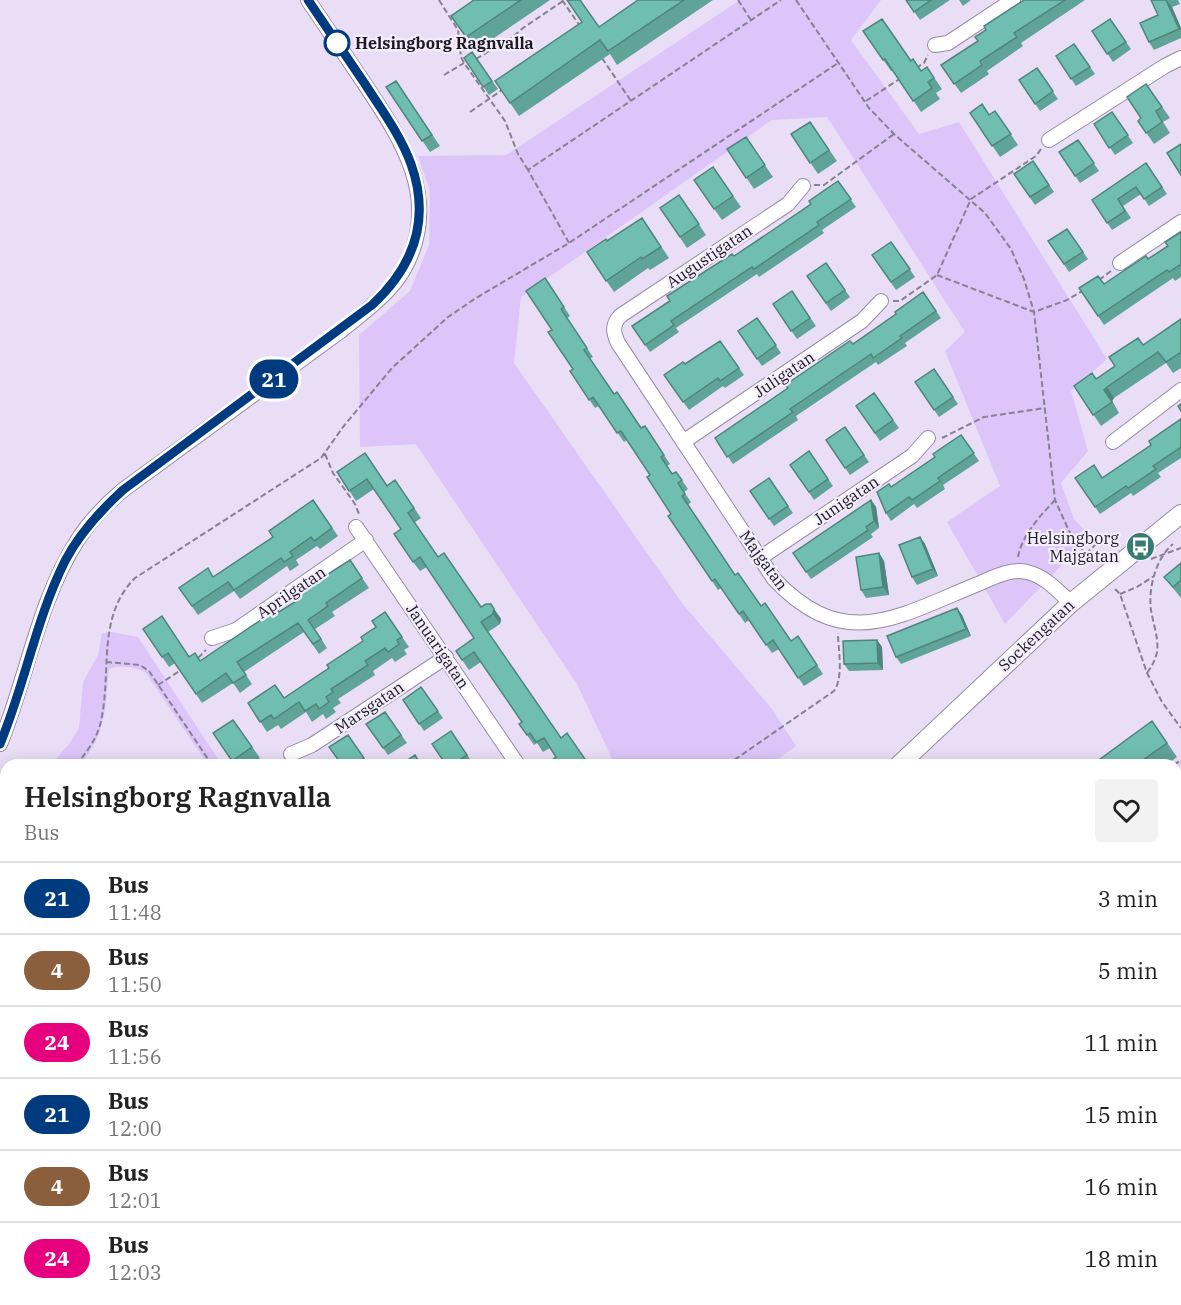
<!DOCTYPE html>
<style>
:root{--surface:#fff;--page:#f2f2f2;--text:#222;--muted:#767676;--line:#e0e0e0}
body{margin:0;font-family:"IBM Plex Serif",serif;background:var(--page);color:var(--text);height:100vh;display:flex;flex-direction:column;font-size:22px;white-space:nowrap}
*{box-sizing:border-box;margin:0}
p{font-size:20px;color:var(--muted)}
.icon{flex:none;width:33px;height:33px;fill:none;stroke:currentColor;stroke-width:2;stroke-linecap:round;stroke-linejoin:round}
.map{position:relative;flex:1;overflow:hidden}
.details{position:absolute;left:0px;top:759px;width:1182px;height:546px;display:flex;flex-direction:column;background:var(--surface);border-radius:18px 18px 0 0;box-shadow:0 3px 15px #0003}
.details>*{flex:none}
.badge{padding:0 12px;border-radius:20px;font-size:21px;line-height:39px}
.map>.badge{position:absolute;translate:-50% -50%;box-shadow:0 0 0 3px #fff}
.round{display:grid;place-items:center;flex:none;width:63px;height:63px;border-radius:6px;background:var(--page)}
.summary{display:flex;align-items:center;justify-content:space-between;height:102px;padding:0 24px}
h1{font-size:28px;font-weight:600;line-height:45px}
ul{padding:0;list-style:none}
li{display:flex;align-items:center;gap:18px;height:72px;padding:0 24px;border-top:2px solid var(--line)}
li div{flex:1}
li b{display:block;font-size:22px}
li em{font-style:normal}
li .badge{min-width:66px;font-weight:700;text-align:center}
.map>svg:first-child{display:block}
.green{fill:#ddc5f9}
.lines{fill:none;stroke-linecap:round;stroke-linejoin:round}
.minor-casing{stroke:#968ca2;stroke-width:16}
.tertiary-casing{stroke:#968ca2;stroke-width:20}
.path{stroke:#888192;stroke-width:2;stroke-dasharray:6 3;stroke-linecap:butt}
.minor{stroke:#fff;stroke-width:14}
.tertiary{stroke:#fff;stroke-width:18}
.wall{fill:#60a398}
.shaded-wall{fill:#4e857c}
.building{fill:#70beb1;stroke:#4e857c;stroke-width:1.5}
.line-casing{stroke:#fff;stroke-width:14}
.line{stroke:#003b80;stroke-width:9}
.stop-dot{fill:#fff;stroke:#003b80;stroke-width:3}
.labels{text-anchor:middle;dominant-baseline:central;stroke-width:4.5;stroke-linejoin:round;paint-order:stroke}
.stop-label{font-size:16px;font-weight:bold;fill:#1e1a23;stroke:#f4edfc;text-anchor:start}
.street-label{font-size:16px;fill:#1e1a23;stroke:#f4edfc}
.poi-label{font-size:16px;fill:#1e1a23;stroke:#f4edfc;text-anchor:end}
</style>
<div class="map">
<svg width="1181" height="1305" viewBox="0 0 1181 1305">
<rect width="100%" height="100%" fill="#e9def6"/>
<path class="green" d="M 740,0 L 881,0 L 851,40 L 919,134 L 959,122 L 1107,359 L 1071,391 L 1088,451 L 1061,483 L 1074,519 L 1090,536 L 1005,624 L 947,522 L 1000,486 L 945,351 L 965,332 L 827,117 L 772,120 L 521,297 L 514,363 L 682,603 L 772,709 L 796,746 L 770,765 L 615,765 L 577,684 L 416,444 L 360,447 L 359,335 L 410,291 L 429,245 L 430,191 L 418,156 L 506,155 Z
M 112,632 L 138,637 L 222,765 L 208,765 L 146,673 C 138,667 118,664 109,669 C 105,709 107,732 80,765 L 50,765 L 69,744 L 79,728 L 83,682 L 98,655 L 102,633 Z
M 6,838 L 6,878 L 1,886 L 6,893 L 6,974 L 0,971 L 0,839 Z
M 0,1122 L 6,1129 L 6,1299 L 208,1299 L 216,1305 L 0,1305 Z"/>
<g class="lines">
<defs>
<path id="minor" d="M 935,45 L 948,43 L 1013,0
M 1049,140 L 1165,66 L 1181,58
M 803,186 L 788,204 L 620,316 C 612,325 613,332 618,343 L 774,579 C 845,654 898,616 978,584 C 992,578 1011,568 1027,572 C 1045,576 1058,591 1071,603
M 1120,263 L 1181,222
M 683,442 L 862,321 L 881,301
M 1113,442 L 1181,390
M 356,527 L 518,765
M 760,558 L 912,456 L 928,438
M 212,638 L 236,630 L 366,540
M 0,744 C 27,678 38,602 77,541 C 89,522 105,505 123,490 L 342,330 C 364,312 390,294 404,269 C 443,199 400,137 362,80 C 344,53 326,27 308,0
M 291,754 L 312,745 L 446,657
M 529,1299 L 535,1305"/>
<path id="tertiary" d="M 899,765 L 1071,603 L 1181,514
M 0,1089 L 6,1098
M 236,1299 L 247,1305
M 341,1305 L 348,1299"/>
</defs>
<use href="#minor" class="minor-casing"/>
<use href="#tertiary" class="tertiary-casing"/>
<path class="path" d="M 439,0 L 458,30 L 461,57 L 464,63 L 505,121 L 518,154 L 528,170
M 562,0 L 580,26
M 738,0 L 751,20
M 796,0 L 869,108 L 894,134 L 985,213 L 1011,249 L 1024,279 L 1034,312 L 1055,500 L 1069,531 L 1092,563
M 602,58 L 631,101
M 476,59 L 489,51 L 501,47 L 523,28 L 563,1
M 916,68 L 924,63 L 928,55
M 444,75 L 464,63
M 866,101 L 901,78
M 470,112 L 502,90
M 814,185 L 824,185 L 894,134
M 569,243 L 528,170 L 781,0
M 937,275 L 1034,312 L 1067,300 L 1084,290
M 1099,280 L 1111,271
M 893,301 L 900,301 L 937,275 L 971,199 L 1036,156 L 1041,149
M 942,438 L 984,417 L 1045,408
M 325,454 L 333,473 L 355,504 L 359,514
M 1086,554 L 1096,544 L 1118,546
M 1018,557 C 1022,535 1040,516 1055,500
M 1151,559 L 1181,548
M 1115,589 L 1120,594 L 1147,673 L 1162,702 L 1181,728
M 1120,594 L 1137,587 L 1154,576
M 198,658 L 206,650
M 106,662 L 140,665 L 149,671 L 212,765
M 1147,673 C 1152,666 1155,661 1157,652 C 1159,639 1153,623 1151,610 C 1148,588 1156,558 1173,544
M 158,685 L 181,670
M 76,765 C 86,753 96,740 100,725 C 113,675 95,618 135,578 L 321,458 L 343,427 L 392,368 L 448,317 L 476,298 L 569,243 L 838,63
M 727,765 L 834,691 C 844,677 838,649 838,633
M 1174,765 L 1181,760
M 1176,957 L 1181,964
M 0,1123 L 6,1131
M 1176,1147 L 1181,1143
M 1176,1227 L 1181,1232
M 1176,1253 L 1181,1248
M 194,1299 L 201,1305
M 558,1299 L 563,1305
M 611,1299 L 617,1305
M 657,1299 L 663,1305
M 837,1299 L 842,1305
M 966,1299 L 971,1305
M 1094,1299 L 1100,1305
M 372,1305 L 378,1299
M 1118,1305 L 1125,1299"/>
<use href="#minor" class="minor"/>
<use href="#tertiary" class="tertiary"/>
</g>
<path class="wall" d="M 474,0 L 550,0 L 475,51 L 451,16 Z
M 638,0 L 713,0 L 617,65 L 610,54 L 519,116 L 495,81 L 582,22 L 599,27 Z
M 906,0 L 950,0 L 920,20 Z
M 959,0 L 971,0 L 963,6 Z
M 1024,0 L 1085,0 L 1021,43 L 1023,46 L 987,71 L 989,74 L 961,93 L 941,65 L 978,41 L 986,30 Z
M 1151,0 L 1178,0 L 1180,4 L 1172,7 L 1181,28 L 1181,38 L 1154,50 L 1149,42 L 1158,15 Z
M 1110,19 L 1131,49 L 1113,62 L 1092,31 Z
M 863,31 L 911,61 L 921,71 L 927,67 L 942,89 L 936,93 L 940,99 L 921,112 L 893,70 L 891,71 Z
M 1074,44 L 1095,74 L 1076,86 L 1056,56 Z
M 472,52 L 498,89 L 489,95 L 464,58 Z
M 1037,68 L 1058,99 L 1040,111 L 1019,80 Z
M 396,81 L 440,146 L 430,152 L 386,87 Z
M 1146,84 L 1170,118 L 1163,122 L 1170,133 L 1154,144 L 1138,121 L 1141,118 Z
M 995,111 L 1018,145 L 1000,157 L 970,113 L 989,115 Z
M 1112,112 L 1133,143 L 1115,155 L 1094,124 Z
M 810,122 L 837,161 L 818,174 L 791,134 Z
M 746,137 L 773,177 L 754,189 L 727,149 Z
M 1078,140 L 1099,171 L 1080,183 L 1059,152 Z
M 1033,161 L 1054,192 L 1035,205 L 1014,174 Z
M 1146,163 L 1167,194 L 1149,206 L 1141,194 L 1123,206 L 1131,218 L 1112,230 L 1092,200 Z
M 713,167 L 741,207 L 722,220 L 694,180 Z
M 838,181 L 856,207 L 822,230 L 824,233 L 759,277 L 757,274 L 676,328 L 679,332 L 650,352 L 632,326 L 811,204 Z
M 679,195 L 706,235 L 687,248 L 660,208 Z
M 642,218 L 669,258 L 650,270 L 648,268 L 614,292 L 587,252 L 607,241 Z
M 1067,229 L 1088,259 L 1069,272 L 1048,241 Z
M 1181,232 L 1181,277 L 1175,281 L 1173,278 L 1104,325 L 1079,288 L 1104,284 L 1148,259 L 1168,246 Z
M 891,242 L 915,277 L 896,290 L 872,255 Z
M 826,263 L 850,297 L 831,311 L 807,276 Z
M 545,278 L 570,316 L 567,318 L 593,357 L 590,359 L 614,394 L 642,428 L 645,426 L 670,464 L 667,466 L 672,474 L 676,472 L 688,489 L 684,492 L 691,502 L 688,505 L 735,575 L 791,641 L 798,636 L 823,674 L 804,686 L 779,649 L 772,653 L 749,620 L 745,623 L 721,588 L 718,590 L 668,516 L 671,514 L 650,475 L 627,440 L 624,442 L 599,406 L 595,408 L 570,371 L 573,369 L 552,330 Z
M 792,291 L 816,326 L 797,339 L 773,304 Z
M 923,292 L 941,318 L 905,343 L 907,346 L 878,365 L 876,362 L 796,416 L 798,420 L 733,464 L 715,438 L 896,314 Z
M 757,318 L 781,353 L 762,366 L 738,331 Z
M 1181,319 L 1181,368 L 1173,373 L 1166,363 L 1114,398 L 1112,401 L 1119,413 L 1101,426 L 1074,386 L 1096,379 L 1143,345 Z
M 720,341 L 744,375 L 725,388 L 723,386 L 689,410 L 664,375 L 685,364 Z
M 934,369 L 958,404 L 939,417 L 915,382 Z
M 874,393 L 899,428 L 880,441 L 856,406 Z
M 1181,419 L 1181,458 L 1158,473 L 1161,477 L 1133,496 L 1131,493 L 1100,514 L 1075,478 L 1102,478 L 1151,445 Z
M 845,427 L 869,462 L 850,475 L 826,440 Z
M 961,435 L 979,461 L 943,485 L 945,489 L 917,508 L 914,504 L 891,521 L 886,513 L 891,487 L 935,457 Z
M 809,451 L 833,486 L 814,500 L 790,465 Z
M 365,453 L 387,485 L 395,480 L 421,518 L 414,523 L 438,557 L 481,607 L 491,604 L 501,619 L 500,624 L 488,632 L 561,738 L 567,733 L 589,765 L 555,765 L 556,757 L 550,748 L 543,752 L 537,743 L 534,745 L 519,724 L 522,722 L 481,662 L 469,670 L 456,651 L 474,638 L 427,567 L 420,571 L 413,562 L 401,529 L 374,489 L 356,501 L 337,472 Z
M 769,478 L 793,513 L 774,526 L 750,491 Z
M 313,500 L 338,536 L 320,549 L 317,546 L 296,560 L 299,565 L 290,571 L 287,566 L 240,599 L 234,591 L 198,615 L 179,588 L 214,577 L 273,537 Z
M 871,500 L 876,507 L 879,528 L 871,534 L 873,537 L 811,579 L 793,553 Z
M 920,537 L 925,544 L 938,576 L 917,585 L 912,577 Z
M 879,553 L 884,561 L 889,595 L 866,598 L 861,590 Z
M 350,560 L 369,588 L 332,612 L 335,616 L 315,629 L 327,648 L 319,654 L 304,632 L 244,672 L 252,684 L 240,693 L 233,683 L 202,703 L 175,663 L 169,667 L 143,629 L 190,656 L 201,661 L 298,600 Z
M 1181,563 L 1181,598 L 1164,577 Z
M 957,608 L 962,615 L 971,636 L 901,664 L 896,657 Z
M 385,612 L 409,647 L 404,650 L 407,654 L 395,662 L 392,658 L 373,671 L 375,675 L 338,699 L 341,703 L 333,708 L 336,712 L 326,719 L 323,714 L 312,722 L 306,712 L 281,729 L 278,725 L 267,732 L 248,703 L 284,698 L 329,668 L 363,641 L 376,627 Z
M 877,640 L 882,647 L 883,670 L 849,671 L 844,664 Z
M 421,687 L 443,718 L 424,731 L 403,700 Z
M 385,712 L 407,743 L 388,755 L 366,724 Z
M 233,720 L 260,758 L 250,765 L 235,765 L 213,733 Z
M 1152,721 L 1177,757 L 1166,765 L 1092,765 Z
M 451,731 L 472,762 L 468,765 L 446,765 Z
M 348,735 L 369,765 L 342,765 Z
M 1181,785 L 1181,840 L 1176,843 L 1176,789 Z
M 1176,1095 L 1181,1100 L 1181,1122 L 1176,1126 Z
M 1181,1151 L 1181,1202 L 1176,1207 L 1176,1155 Z
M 998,1299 L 1072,1299 L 1065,1305 L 991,1305 Z"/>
<path class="shaded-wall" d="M 1166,0 L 1172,7 L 1181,28 L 1181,31 Z
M 1107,387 L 1114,398 L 1112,401 L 1119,413 L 1104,390 Z
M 871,500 L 876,507 L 879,528 L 874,521 Z
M 920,537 L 925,544 L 938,576 L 933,569 Z
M 879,553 L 884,561 L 889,595 L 883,587 Z
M 957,608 L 962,615 L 971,636 L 966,629 Z
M 494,609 L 501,619 L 500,624 L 493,614 Z
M 877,640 L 882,647 L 883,670 L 878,663 Z"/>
<path class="building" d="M 474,0 L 521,0 L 466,37 L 451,16 Z
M 567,0 L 580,0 L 599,27 L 638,0 L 684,0 L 608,51 L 600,40 L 510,103 L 495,81 L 582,22 Z
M 906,0 L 931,0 L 914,12 Z
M 1024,0 L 1065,0 L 1014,33 L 1017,37 L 980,61 L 982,65 L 954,84 L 941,65 L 978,41 L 975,37 L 986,30 L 984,26 Z
M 1151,0 L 1166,0 L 1179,29 L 1149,42 L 1140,23 L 1158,15 Z
M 882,19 L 911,61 L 913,59 L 921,71 L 927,67 L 934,78 L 928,82 L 932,88 L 913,101 L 885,59 L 883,60 L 863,31 Z
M 1110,19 L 1126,42 L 1107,54 L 1092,31 Z
M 1074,44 L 1090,67 L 1071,79 L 1056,56 Z
M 472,52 L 492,81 L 483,87 L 464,58 Z
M 1037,68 L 1053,91 L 1035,104 L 1019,80 Z
M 396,81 L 432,135 L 422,141 L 386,87 Z
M 1146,84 L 1162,107 L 1156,111 L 1162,122 L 1146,133 L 1138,121 L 1141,118 L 1127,97 Z
M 982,104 L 989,115 L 995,111 L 1011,134 L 992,146 L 970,113 Z
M 1112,112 L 1128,135 L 1109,148 L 1094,124 Z
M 810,122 L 829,150 L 810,163 L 791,134 Z
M 746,137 L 765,165 L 746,178 L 727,149 Z
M 1078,140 L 1094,163 L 1075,176 L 1059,152 Z
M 1181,144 L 1181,175 L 1167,153 Z
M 1033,161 L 1049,185 L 1030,197 L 1014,174 Z
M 1146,163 L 1162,187 L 1144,199 L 1136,187 L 1118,199 L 1125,211 L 1107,223 L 1092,200 Z
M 713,167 L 733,196 L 714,209 L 694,180 Z
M 838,181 L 851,199 L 817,222 L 819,225 L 754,269 L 752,267 L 671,321 L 674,325 L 645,345 L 632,326 L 670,301 L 667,296 L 732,254 L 734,256 L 770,232 L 811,204 L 809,201 Z
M 679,195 L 699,224 L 680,237 L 660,208 Z
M 642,218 L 661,247 L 642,259 L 641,257 L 606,281 L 587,252 L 606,239 L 607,241 Z
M 1067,229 L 1083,252 L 1064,264 L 1048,241 Z
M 1181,232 L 1181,264 L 1169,272 L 1167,270 L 1098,316 L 1079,288 L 1098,276 L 1104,284 L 1146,256 L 1148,259 L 1168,246 L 1165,242 Z
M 891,242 L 910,269 L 891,282 L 872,255 Z
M 826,263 L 845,290 L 826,303 L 807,276 Z
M 545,278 L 564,307 L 561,309 L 587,348 L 584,350 L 614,394 L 617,392 L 641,428 L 645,426 L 664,455 L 661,457 L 672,474 L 676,472 L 682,480 L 678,483 L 685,494 L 682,496 L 735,575 L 738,573 L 761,606 L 765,603 L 791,641 L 798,636 L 817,665 L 798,678 L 773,640 L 766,645 L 743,611 L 739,614 L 715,579 L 712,581 L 668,516 L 671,514 L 647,477 L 650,475 L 621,431 L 617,433 L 593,397 L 589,400 L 570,371 L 573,369 L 548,332 L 552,330 L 526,291 Z
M 792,291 L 810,318 L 791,331 L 773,304 Z
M 923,292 L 936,311 L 900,336 L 902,338 L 873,358 L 871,354 L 790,409 L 793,412 L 727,457 L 715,438 L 788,388 L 785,385 L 850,341 L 853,344 L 896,314 L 895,312 Z
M 757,318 L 776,345 L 757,359 L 738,331 Z
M 1181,319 L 1181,352 L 1166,362 L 1158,352 L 1107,387 L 1104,390 L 1112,402 L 1093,415 L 1074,386 L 1092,373 L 1096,379 L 1115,366 L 1109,357 L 1138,338 L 1143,345 Z
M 720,341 L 739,368 L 720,381 L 718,378 L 683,402 L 664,375 L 683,362 L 685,364 Z
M 934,369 L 953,397 L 934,410 L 915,382 Z
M 874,393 L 893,420 L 875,433 L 856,406 Z
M 1181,404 L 1181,411 L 1178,406 Z
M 1181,419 L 1181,447 L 1153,466 L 1156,469 L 1128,488 L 1126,486 L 1095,507 L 1075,478 L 1094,465 L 1102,478 L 1151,445 L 1149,441 Z
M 845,427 L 864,455 L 845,468 L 826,440 Z
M 961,435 L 974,453 L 938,478 L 940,481 L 912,500 L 909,497 L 886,513 L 877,492 L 889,484 L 891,487 L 935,457 L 933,454 Z
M 809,451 L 828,479 L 809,492 L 790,465 Z
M 365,453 L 387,486 L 395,480 L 414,508 L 408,513 L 438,557 L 444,553 L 481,607 L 486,604 L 491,604 L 494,609 L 493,614 L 481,622 L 561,738 L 567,733 L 587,762 L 581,765 L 555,765 L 552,760 L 556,757 L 544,738 L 536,742 L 530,733 L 527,735 L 519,724 L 522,722 L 474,652 L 462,660 L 456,651 L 474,638 L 420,557 L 413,562 L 394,534 L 401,529 L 367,479 L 349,491 L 337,472 Z
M 769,478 L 788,506 L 769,519 L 750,491 Z
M 313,500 L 332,528 L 314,541 L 311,537 L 290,552 L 293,556 L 284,562 L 281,558 L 234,590 L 228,582 L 192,606 L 179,588 L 208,568 L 213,577 L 273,537 L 269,531 Z
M 871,500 L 874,521 L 866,527 L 868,530 L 806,572 L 793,553 Z
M 920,537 L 933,569 L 912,577 L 899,545 Z
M 879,553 L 883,587 L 861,590 L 856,557 Z
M 350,560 L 362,578 L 326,603 L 328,606 L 308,620 L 321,639 L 313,644 L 298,623 L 237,662 L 246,675 L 233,683 L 226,673 L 196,694 L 168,653 L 162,657 L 143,629 L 162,616 L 189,657 L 195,653 L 200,661 L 277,609 L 279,612 L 298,600 L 295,595 Z
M 1181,563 L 1181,580 L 1173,587 L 1164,577 Z
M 957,608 L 966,629 L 896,657 L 887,636 Z
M 385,612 L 402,637 L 397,640 L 399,644 L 388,652 L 385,648 L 365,661 L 368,665 L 331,689 L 333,692 L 326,697 L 329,702 L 319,709 L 316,704 L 305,711 L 299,702 L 274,719 L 271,715 L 260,722 L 248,703 L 275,685 L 284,698 L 329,668 L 327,665 L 363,641 L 361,637 L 376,627 L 372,621 Z
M 877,640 L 878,663 L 844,664 L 843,641 Z
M 421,687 L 438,711 L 419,724 L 403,700 Z
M 385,712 L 401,735 L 383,748 L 366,724 Z
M 233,720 L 252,747 L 232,761 L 213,733 Z
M 1152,721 L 1167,743 L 1136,765 L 1092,765 Z
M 451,731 L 467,755 L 452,765 L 446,765 L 432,744 Z
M 348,735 L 364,758 L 354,765 L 342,765 L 329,747 Z
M 415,755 L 421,765 L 400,765 Z
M 1181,785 L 1181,818 L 1176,821 L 1176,789 Z
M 6,862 L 6,874 L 0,869 Z
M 1181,907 L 1181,923 L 1176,916 L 1176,910 Z
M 1176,964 L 1181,971 L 1181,1015 L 1176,1008 Z
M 1176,1095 L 1181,1100 L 1181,1104 L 1176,1108 Z
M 1181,1151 L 1181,1184 L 1176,1189 L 1176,1155 Z
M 1181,1270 L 1181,1305 L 1146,1305 L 1152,1299 L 1176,1299 L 1176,1274 Z
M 488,1299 L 516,1299 L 522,1305 L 481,1305 Z
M 571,1299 L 604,1299 L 610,1305 L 576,1305 Z
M 674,1299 L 708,1299 L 713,1305 L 679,1305 Z
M 922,1299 L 954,1299 L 956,1302 L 953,1305 L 915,1305 Z
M 998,1299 L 1036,1299 L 1029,1305 L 991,1305 Z"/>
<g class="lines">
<defs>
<path id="line" d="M 0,744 C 25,684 36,619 65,561 C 79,534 100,511 123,490 L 372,305 C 414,266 431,220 411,164 C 401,136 381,109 365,84 C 346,56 327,28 308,0"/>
</defs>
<use href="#line" class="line-casing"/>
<use href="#line" class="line"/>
</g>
<defs>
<symbol id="bus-disc" viewBox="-11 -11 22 22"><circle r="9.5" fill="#367c72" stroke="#f4edfc"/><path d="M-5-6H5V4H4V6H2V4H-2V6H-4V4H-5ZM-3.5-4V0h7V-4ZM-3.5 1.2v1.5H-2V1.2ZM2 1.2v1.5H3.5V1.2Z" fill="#fff"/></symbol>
</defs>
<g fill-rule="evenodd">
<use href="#bus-disc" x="1124" y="530" width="33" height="33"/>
</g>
<circle class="stop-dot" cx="337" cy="43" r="12"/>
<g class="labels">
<g class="stop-label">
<text x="355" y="43">Helsingborg Ragnvalla</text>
</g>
<g class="street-label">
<text transform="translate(709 256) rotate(-34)">Augustigatan</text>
<text transform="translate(784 374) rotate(-34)">Juligatan</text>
<text transform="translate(846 500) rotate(-34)">Junigatan</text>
<text transform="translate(764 560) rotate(54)">Majgatan</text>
<text transform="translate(291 592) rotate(-34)">Aprilgatan</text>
<text transform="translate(1036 635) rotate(-43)">Sockengatan</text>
<text transform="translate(438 646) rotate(56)">Januarigatan</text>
<text transform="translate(369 707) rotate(-34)">Marsgatan</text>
</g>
<g class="poi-label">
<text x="1119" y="538">Helsingborg<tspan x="1119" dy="18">Majgatan</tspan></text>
</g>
</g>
</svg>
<b class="badge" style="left:274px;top:379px;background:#003b80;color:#fff">21</b>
<section class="details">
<div class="summary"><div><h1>Helsingborg Ragnvalla</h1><p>Bus</p></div><a class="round"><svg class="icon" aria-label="heart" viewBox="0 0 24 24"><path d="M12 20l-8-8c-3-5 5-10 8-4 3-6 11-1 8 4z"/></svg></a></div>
<ul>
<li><span class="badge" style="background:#003b80;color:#fff">21</span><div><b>Bus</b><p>11:48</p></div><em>3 min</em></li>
<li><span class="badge" style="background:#8b5e3c;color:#fff">4</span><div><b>Bus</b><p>11:50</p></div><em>5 min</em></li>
<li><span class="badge" style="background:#e6007e;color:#fff">24</span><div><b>Bus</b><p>11:56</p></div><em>11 min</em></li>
<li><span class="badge" style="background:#003b80;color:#fff">21</span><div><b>Bus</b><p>12:00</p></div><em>15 min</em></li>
<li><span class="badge" style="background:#8b5e3c;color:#fff">4</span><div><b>Bus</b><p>12:01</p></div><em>16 min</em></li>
<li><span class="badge" style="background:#e6007e;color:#fff">24</span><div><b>Bus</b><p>12:03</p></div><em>18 min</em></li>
</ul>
</section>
</div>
